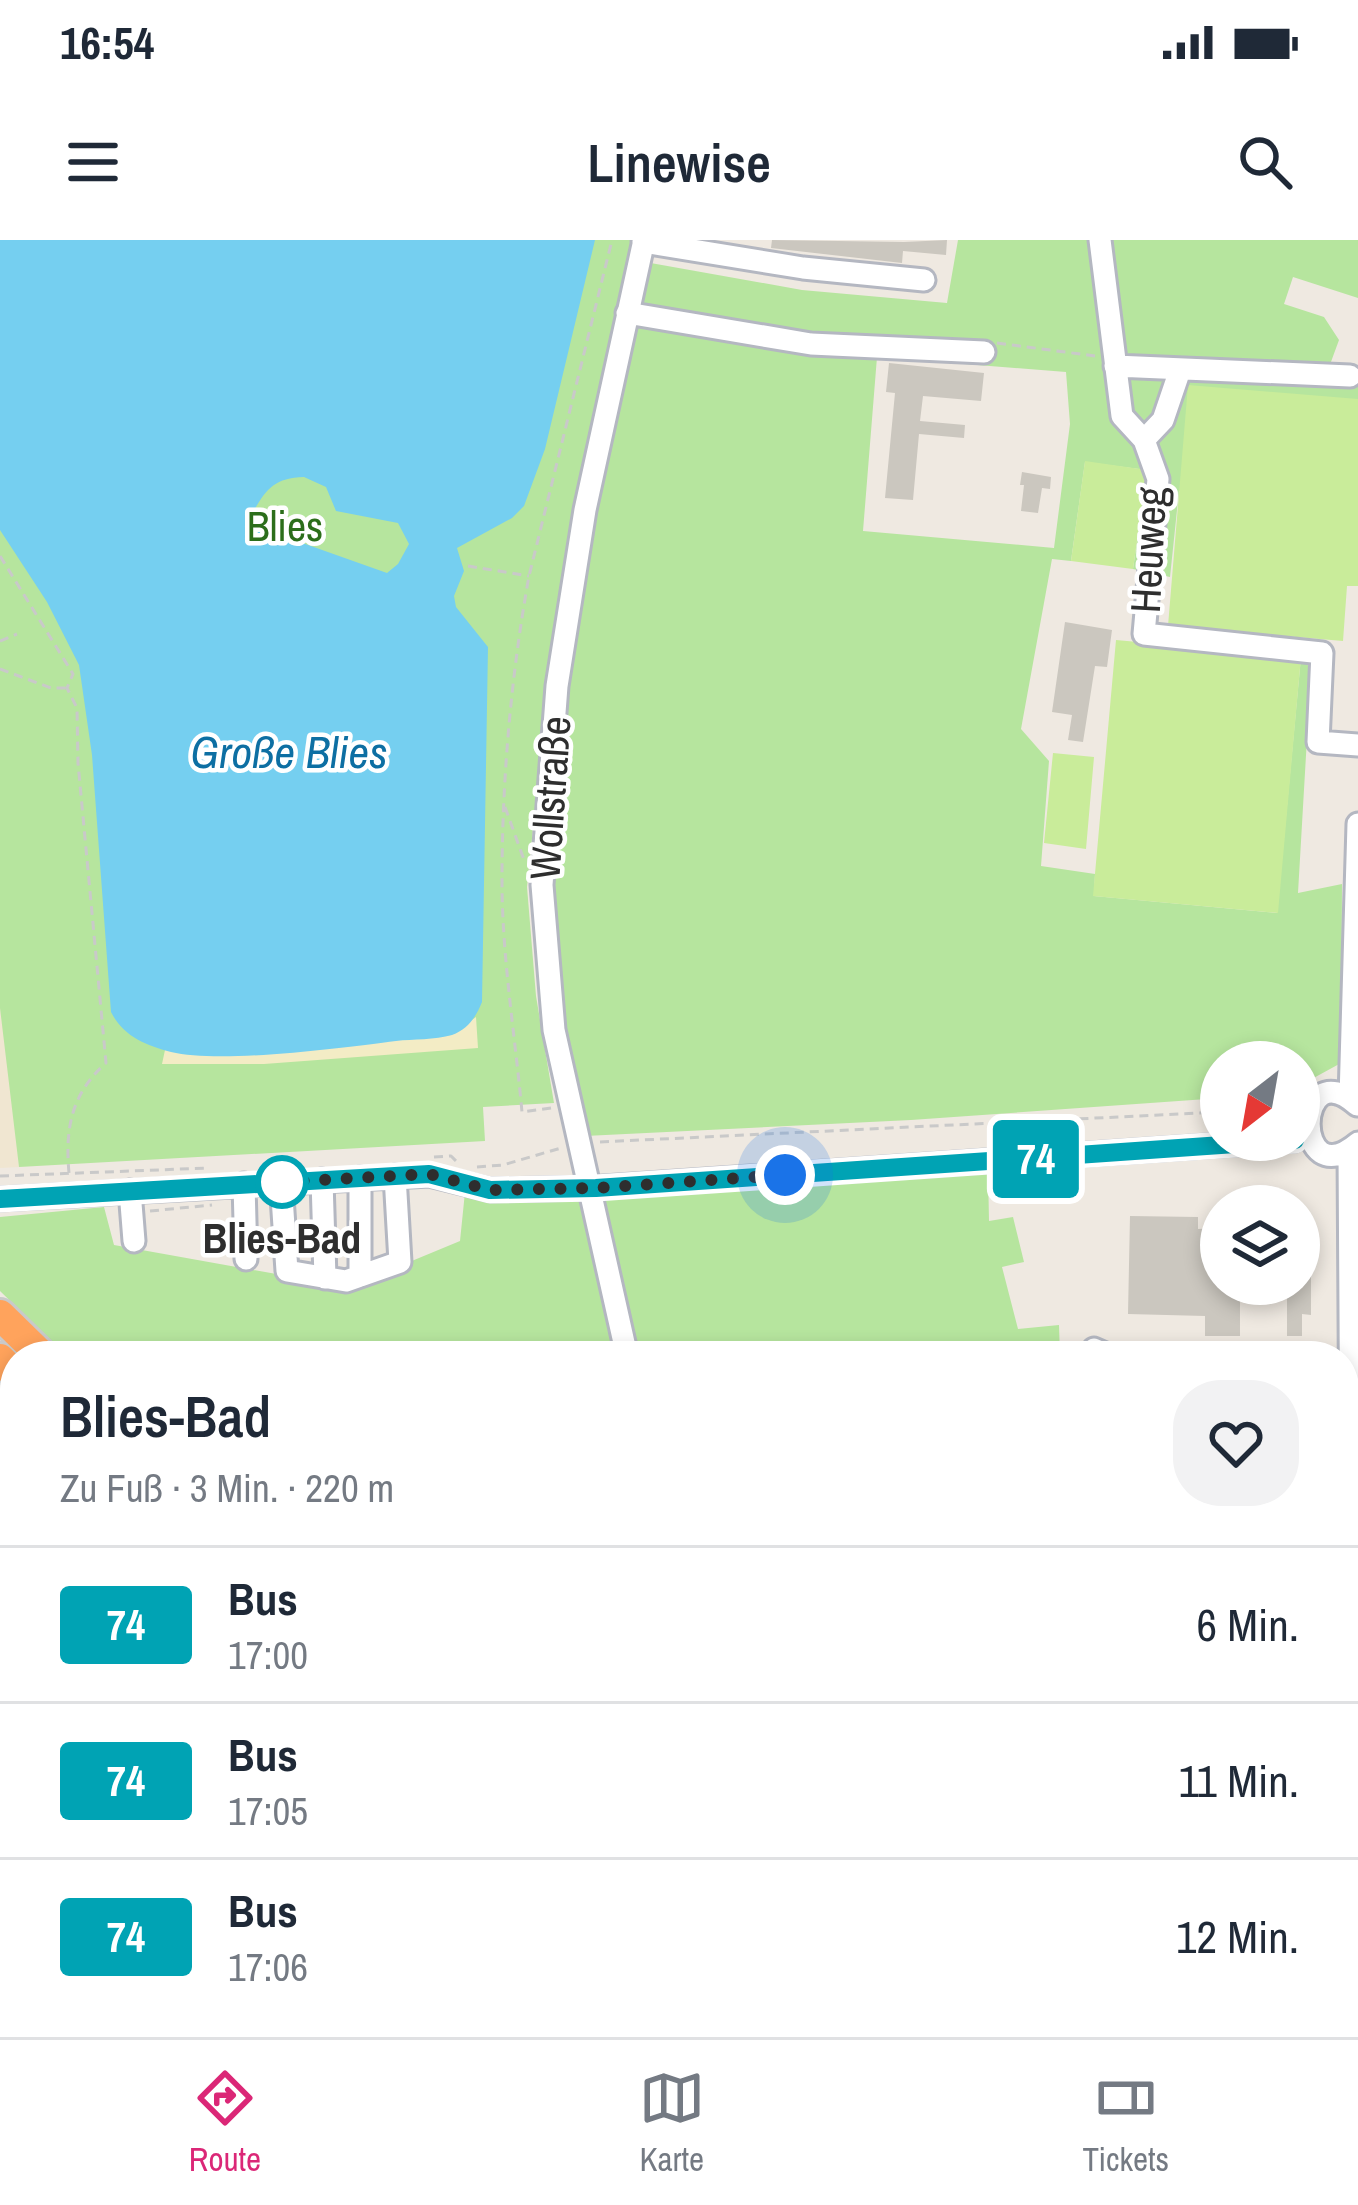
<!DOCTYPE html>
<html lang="de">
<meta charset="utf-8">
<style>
:root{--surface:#fff;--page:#f2f2f3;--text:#1f2937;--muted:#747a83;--line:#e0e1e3;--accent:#db2777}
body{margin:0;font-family:"Archivo Narrow",sans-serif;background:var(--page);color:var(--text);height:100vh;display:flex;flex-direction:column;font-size:45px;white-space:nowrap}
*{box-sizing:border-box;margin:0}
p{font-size:39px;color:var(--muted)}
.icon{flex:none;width:66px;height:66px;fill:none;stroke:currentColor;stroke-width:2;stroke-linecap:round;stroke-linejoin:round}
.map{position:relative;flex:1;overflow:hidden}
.details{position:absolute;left:0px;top:1101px;width:1359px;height:696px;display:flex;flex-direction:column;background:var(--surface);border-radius:48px 48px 0 0;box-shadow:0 6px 18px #0003}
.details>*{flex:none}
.badge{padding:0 24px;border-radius:9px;font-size:42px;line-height:78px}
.needle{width:78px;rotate:211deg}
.tools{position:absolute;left:1200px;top:801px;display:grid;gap:24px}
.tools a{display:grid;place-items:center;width:120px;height:120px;border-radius:50%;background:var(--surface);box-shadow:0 6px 18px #0003;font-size:60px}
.you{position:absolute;width:60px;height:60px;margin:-30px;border:9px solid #fff;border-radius:50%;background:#1a73e8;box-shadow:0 0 0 18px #1a73e833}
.map>.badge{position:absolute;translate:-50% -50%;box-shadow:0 0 0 6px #fff}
.round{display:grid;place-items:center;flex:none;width:126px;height:126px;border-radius:48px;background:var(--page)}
.head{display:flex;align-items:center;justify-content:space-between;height:204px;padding:0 60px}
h1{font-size:57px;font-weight:600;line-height:90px}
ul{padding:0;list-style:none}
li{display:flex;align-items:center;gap:36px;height:156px;padding:0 60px;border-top:3px solid var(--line)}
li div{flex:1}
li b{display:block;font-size:45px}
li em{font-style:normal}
li .badge{min-width:132px;font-weight:700;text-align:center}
.status{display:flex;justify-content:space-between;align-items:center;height:84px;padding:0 60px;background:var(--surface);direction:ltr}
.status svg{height:33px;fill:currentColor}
header{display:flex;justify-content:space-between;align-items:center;height:156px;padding:0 60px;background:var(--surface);font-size:54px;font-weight:600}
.menu{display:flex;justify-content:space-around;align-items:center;height:168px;border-top:3px solid var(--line);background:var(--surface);font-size:33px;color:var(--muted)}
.menu a{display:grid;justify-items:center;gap:6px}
.menu .selected{color:var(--accent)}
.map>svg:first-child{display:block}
.education{fill:#f0e6d1}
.green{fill:#b6e59e;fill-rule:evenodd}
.sand{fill:#f3ecc5}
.pitch{fill:#c9ec9a}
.water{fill:#75cff0;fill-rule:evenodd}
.building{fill:#cbc7bf}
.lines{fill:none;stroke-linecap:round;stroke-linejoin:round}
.minor-casing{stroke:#b4b7c1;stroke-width:27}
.highway-casing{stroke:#c9c9c9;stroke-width:36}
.path{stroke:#c9c9c9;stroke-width:3;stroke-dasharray:9 6;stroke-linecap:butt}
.minor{stroke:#fff;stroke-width:21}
.highway{stroke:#ffa35c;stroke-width:30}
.line-casing{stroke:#fff;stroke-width:27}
.line{stroke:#00a3b4;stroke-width:18}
.walk{stroke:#2e2e2e;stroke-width:12;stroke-dasharray:0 21.6}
.stop-dot{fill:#fff;stroke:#00a3b4;stroke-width:6}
.labels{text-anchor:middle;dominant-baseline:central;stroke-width:9;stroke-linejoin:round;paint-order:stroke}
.park-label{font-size:42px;fill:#2c6e1b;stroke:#fff}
.street-label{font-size:42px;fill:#2e2e2e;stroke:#fff}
.stop-label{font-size:42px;font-weight:bold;fill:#2e2e2e;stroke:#fff}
.water-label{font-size:45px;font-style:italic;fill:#0d6fa3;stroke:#fff}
</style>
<div class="status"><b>16:54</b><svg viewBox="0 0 49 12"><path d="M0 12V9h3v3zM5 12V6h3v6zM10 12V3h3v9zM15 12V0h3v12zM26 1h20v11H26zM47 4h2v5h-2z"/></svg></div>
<header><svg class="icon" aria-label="menu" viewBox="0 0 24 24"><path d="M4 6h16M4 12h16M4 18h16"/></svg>Linewise<svg class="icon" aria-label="search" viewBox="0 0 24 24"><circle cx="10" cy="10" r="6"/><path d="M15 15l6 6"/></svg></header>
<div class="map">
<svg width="1358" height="1797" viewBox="0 0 1358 1797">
<rect width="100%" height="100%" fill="#efe9e1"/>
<path class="education" d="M 0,723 L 19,927 L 0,928 Z
M 941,1782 L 1204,1782 L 1202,1797 L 990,1797 Z"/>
<path class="green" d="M 0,0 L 635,0 L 575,263 L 548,444 L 527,647 L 536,756 L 554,863 L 483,867 L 485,901 L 19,927 L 0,768 Z
M 958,0 L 1358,0 L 1358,58 L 1293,37 L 1284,64 L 1324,77 L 1339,100 L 1328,130 L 1358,132 L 1358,166 L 1179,251 L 1170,337 L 1133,329 L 1147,230 L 1085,222 L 1071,321 L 1052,319 L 1021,489 L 1049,521 L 1041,626 L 1095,634 L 1094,656 L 1277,673 L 1301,417 L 1311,429 L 1298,653 L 1342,644 L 1341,823 L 1299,846 L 1299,822 L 1221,822 L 1221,858 L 911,880 L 585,896 L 563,793 L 548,647 L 565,443 L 591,271 L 645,22 L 802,50 L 947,63 ZM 877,117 L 1066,132 L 1070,184 L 1054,308 L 863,291 Z
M 988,931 L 989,981 L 1013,977 L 1024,1022 L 1002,1027 L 1018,1089 L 1059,1085 L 1060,1116 L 67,1116 L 0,1051 L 0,977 L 104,967 L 114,1005 L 349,1047 L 460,1001 L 465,952 L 601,957 Z
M 0,1152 L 15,1167 L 15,1312 L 0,1315 Z
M 15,1520 L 15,1782 L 751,1782 L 772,1797 L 0,1797 L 0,1523 Z"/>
<path class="sand" d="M 476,777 L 478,808 L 264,824 L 162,824 L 165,810 L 225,815 L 451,795 Z"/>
<path class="pitch" d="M 1188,145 L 1358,159 L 1358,346 L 1347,346 L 1343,401 L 1168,386 Z
M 1085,221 L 1147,230 L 1133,329 L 1071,321 Z
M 1116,400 L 1301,417 L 1278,673 L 1093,656 Z
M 1053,513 L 1094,517 L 1086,609 L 1044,603 Z
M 15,1312 L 15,1512 L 0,1515 L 0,1315 Z"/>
<path class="water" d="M 0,0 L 595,0 L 545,209 L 524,266 L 512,278 L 457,308 L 464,331 L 454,356 L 456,367 L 488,407 L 482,762 C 476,777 468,789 452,795 C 435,800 413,799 396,801 C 342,808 220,824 171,812 C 145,805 123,796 111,772 L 92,515 L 79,425 L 47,362 L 0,290 ZM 304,237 L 326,247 L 336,271 L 398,283 L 409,304 L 398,324 L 387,333 L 263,289 L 252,274 C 266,249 274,238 304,237 Z"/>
<path class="building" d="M 772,0 L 904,2 L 947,0 L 946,15 L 903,11 L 902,23 L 771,8 Z
M 889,123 L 984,133 L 981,161 L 923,156 L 920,181 L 965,185 L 964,198 L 919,194 L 913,260 L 885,258 L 895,153 L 886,152 Z
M 1022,232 L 1051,237 L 1050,249 L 1042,248 L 1038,273 L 1021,271 L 1024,245 L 1020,245 Z
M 1065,382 L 1112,390 L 1107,427 L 1095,426 L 1083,502 L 1068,500 L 1072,475 L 1052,472 Z
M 1130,976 L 1198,977 L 1198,989 L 1221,988 L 1221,1044 L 1240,1044 L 1240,1096 L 1205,1096 L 1205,1076 L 1128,1074 Z
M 1299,1036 L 1311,1036 L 1311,1075 L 1302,1074 L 1302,1096 L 1287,1096 L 1287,1044 L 1299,1044 Z
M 1073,1782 L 1126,1782 L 1165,1794 L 1165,1797 L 1068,1797 Z"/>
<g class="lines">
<defs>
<path id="minor" d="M 1100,0 L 1122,176 L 1144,200 L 1158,239 L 1144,394 L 1322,413 L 1318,502 L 1358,505
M 643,2 L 803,28 L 924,40
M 627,73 L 811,104 L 984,112
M 1115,126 L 1350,136
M 1144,200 L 1163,180 L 1180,130
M 1350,858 L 1358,584
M 1357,865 C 1294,809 1292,958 1358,903
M 360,938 L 360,1036
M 322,940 L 325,1038
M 281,942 L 287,1031 L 346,1041 L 400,1022 L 395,936
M 244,944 L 246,1019
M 130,951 L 134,1001
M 0,959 L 429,935 L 490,950 L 589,948 L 1294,900
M 1094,1109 L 1110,1116
M 627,1116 L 554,790 L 542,645 L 557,446 L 585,270 L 644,0
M 1344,1576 L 1353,1563 L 1349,910
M 622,1782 L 639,1797
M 1325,1782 L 1347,1797
M 1217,1797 L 1220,1782
M 1356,1797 L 1356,1595"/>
<path id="highway" d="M 0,1075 L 42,1116
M 0,1119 L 15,1134
M 797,1782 L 819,1797
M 851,1782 L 874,1797"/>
</defs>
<use href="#minor" class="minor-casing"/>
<use href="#highway" class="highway-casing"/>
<path class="path" d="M 997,103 L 1095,116
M 0,316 L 73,434 L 67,448 L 77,468 L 78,523 L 106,823 C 71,854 65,889 69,933
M 468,326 L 529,336
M 0,401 L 17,394
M 0,429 L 51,448 L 67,448
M 505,567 L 524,620
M 551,868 L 522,872 C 515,795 502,717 502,641 C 502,540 511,435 529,336 L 612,0
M 600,902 L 1221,872
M 434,917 L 451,916 L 458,923
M 477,927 L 503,925 L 561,908
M 0,936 L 209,928
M 150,971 L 212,965
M 0,1596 L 15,1593
M 91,1782 L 94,1797
M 236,1782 L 236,1797
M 931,1782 L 934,1797"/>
<use href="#minor" class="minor"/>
<use href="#highway" class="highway"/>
</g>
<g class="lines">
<defs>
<path id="line" d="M 0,959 L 429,934 L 490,950 L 596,948 L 1295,900"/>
</defs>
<use href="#line" class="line-casing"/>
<use href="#line" class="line"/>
<path class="walk" d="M 282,942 L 429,934 L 490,950 L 596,948 L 785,935"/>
</g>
<circle class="stop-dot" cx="282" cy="942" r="24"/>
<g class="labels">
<g class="park-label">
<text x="285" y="286">Blies</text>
</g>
<g class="street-label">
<text transform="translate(1148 310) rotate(-87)">Heuweg</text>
<text transform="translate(550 558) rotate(-86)">Wollstraße</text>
</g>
<g class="stop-label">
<text x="282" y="998">Blies-Bad</text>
</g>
<g class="water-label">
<text x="289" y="511">Große Blies</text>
</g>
</g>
</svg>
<div class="tools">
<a><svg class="needle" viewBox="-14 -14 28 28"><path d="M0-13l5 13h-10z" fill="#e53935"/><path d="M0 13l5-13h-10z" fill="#747a83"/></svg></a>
<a><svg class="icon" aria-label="layers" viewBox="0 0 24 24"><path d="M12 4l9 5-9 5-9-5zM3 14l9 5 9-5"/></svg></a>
</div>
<div class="you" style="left:785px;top:935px"></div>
<b class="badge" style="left:1036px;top:919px;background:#00a3b4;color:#fff">74</b>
<section class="details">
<div class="head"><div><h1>Blies-Bad</h1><p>Zu Fuß · 3 Min. · 220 m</p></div><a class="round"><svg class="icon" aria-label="heart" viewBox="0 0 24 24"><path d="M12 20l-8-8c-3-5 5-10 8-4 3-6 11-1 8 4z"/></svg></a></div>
<ul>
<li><span class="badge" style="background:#00a3b4;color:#fff">74</span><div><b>Bus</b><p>17:00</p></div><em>6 Min.</em></li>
<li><span class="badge" style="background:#00a3b4;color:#fff">74</span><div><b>Bus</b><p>17:05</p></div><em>11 Min.</em></li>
<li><span class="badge" style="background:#00a3b4;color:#fff">74</span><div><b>Bus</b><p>17:06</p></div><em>12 Min.</em></li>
</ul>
</section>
</div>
<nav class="menu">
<a class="selected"><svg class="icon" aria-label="directions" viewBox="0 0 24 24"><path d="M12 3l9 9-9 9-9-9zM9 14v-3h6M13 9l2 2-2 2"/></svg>Route</a>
<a><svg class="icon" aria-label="map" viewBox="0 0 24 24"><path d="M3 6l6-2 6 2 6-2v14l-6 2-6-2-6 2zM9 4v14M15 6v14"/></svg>Karte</a>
<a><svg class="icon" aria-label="tickets" viewBox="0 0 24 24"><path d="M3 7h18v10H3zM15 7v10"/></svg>Tickets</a>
</nav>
